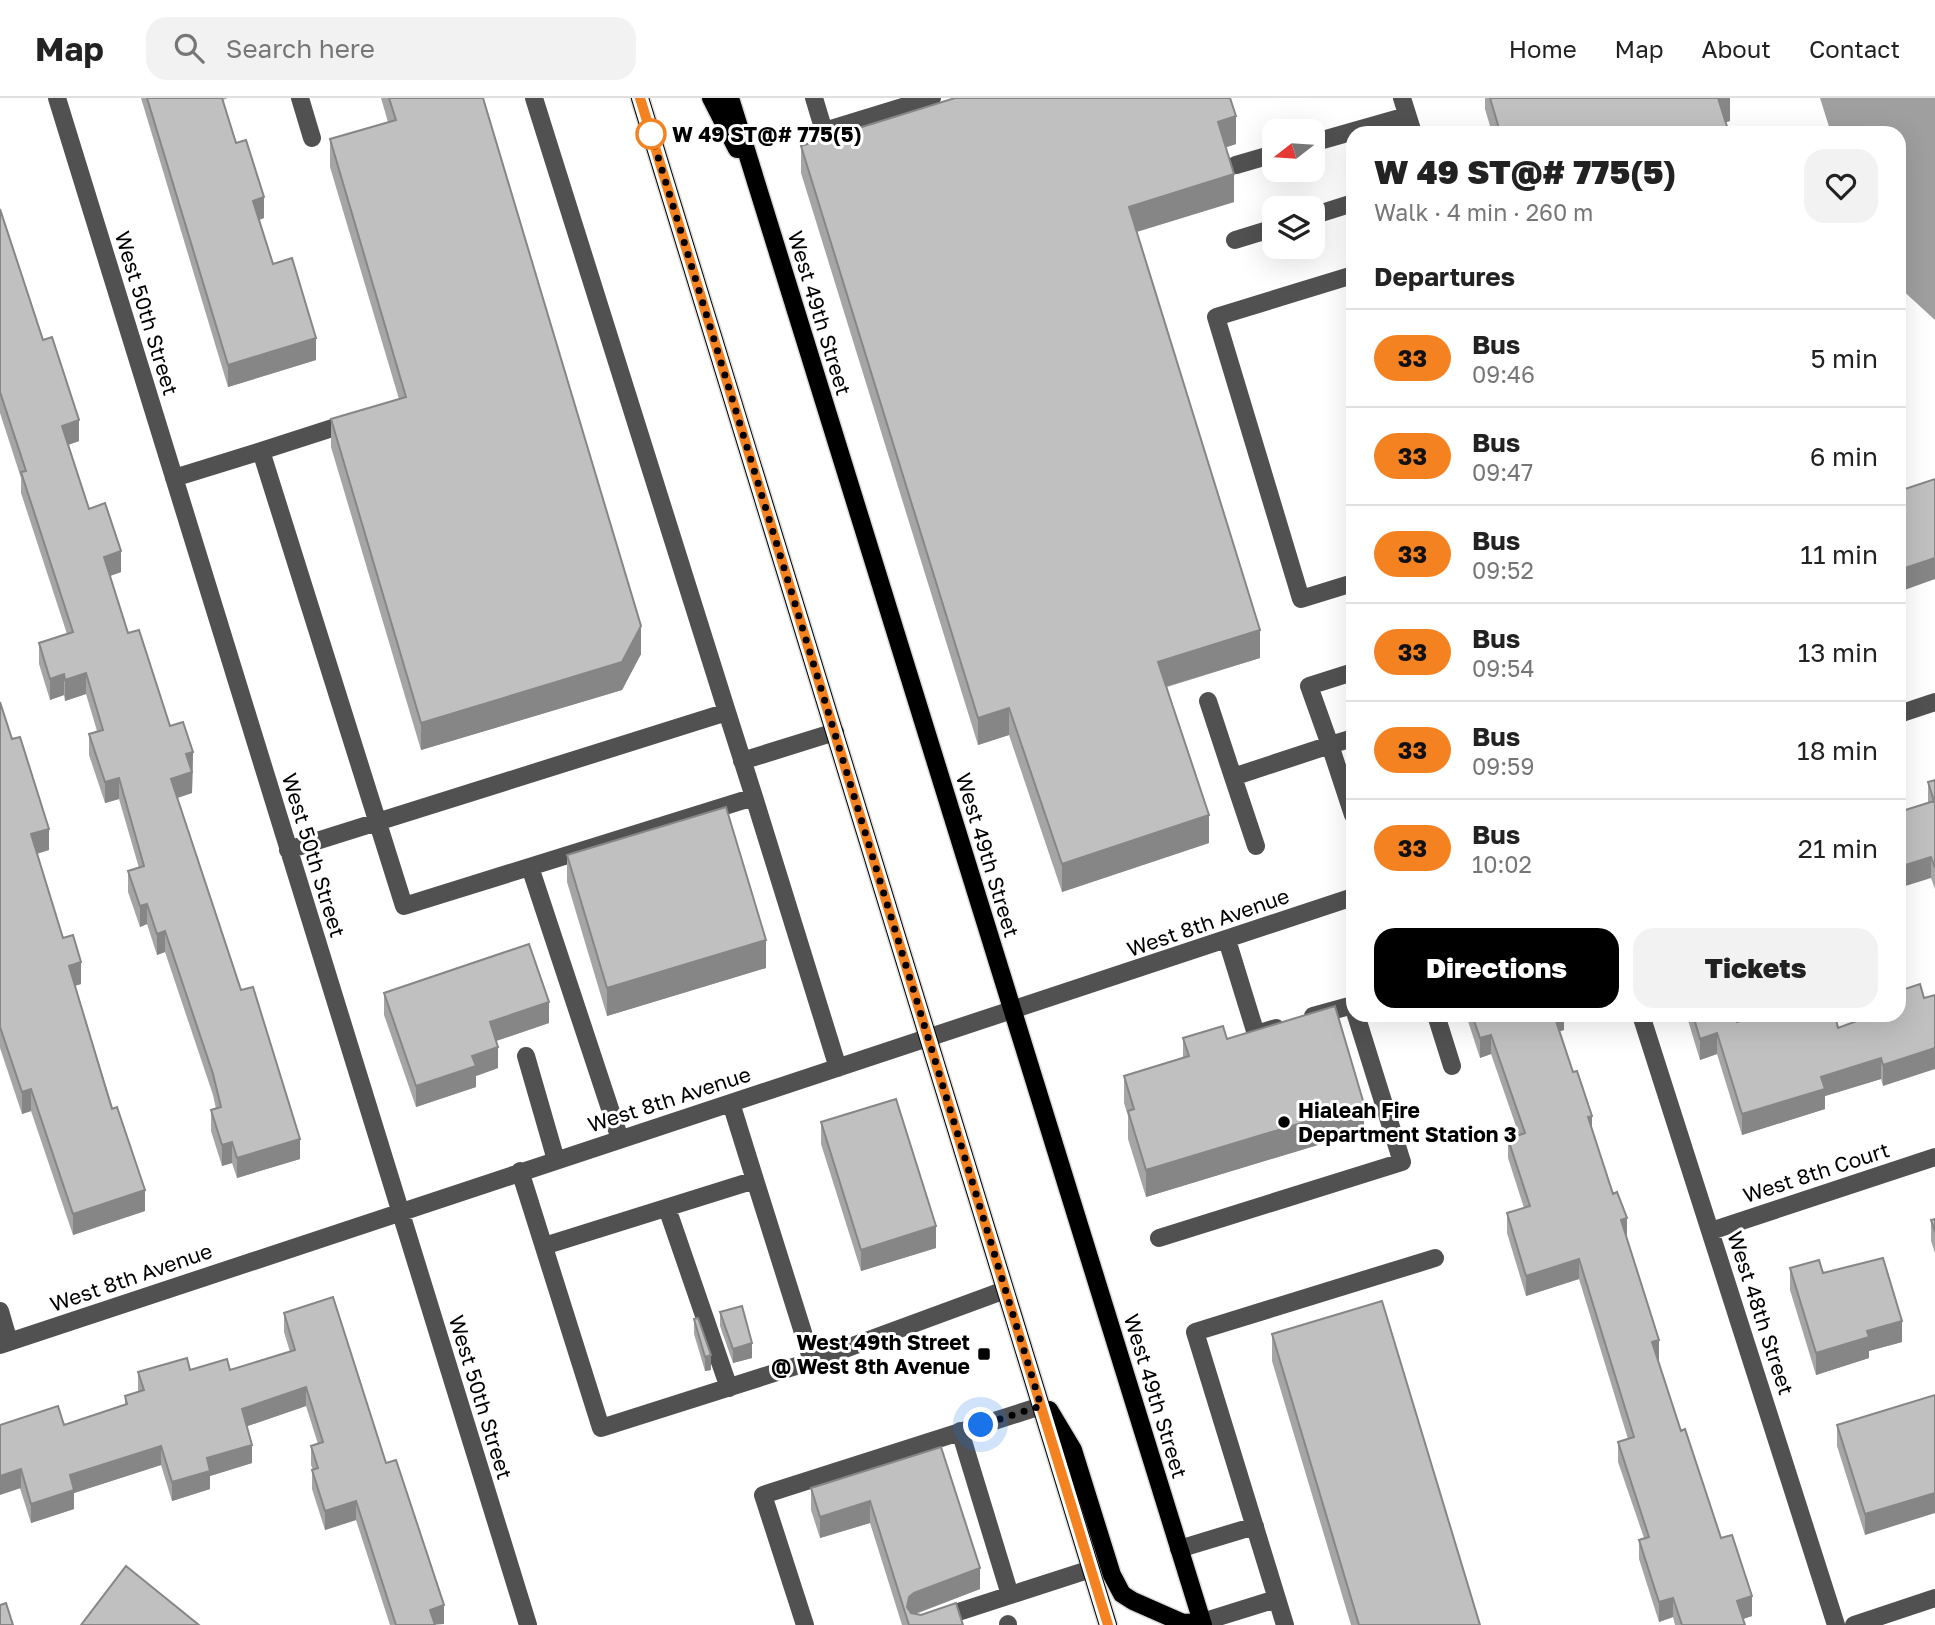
<!DOCTYPE html>
<meta charset="utf-8">
<style>
:root{--surface:#fff;--page:#f2f2f2;--text:#222;--muted:#767676;--line:#e0e0e0;--accent:#000}
body{margin:0;font-family:"Golos Text",sans-serif;background:var(--page);color:var(--text);height:100vh;display:flex;flex-direction:column;font-size:26px;white-space:nowrap}
*{box-sizing:border-box;margin:0}
p{font-size:23px;color:var(--muted)}
.icon{flex:none;width:38px;height:38px;fill:none;stroke:currentColor;stroke-width:2;stroke-linecap:round;stroke-linejoin:round}
.map{position:relative;flex:1;overflow:hidden}
.details{position:absolute;left:1346px;top:28px;width:560px;height:896px;display:flex;flex-direction:column;background:var(--surface);border-radius:21px;box-shadow:0 7px 28px #0002}
.details>*{flex:none}
.badge{padding:0 14px;border-radius:23px;font-size:24px;line-height:46px}
.needle{width:46px;rotate:253deg}
.fabs{position:absolute;left:1262px;top:21px;display:grid;gap:14px}
.fabs a{display:grid;place-items:center;width:63px;height:63px;border-radius:14px;background:var(--surface);box-shadow:0 7px 28px #0002;font-size:35px}
.you{position:absolute;width:35px;height:35px;margin:-18px;border:5px solid #fff;border-radius:50%;background:#1a73e8;box-shadow:0 0 0 10px #1a73e833}
.map>.badge{position:absolute;translate:-50% -50%;box-shadow:0 0 0 4px #fff}
h2{padding:0 28px;font-size:26px;line-height:63px}
.round{display:grid;place-items:center;flex:none;width:74px;height:74px;border-radius:21px;background:var(--page)}
.summary{display:flex;align-items:center;justify-content:space-between;height:119px;padding:0 28px}
h1{font-size:33px;font-weight:800;line-height:52px}
.button{display:flex;gap:14px;margin-top:auto;padding:14px 28px}
.button a{flex:1;height:80px;border-radius:21px;background:var(--accent);color:#fff;font-size:28px;font-weight:800;line-height:80px;text-align:center}
.button a+a{background:var(--page);color:var(--text)}
ul{padding:0;list-style:none}
li{display:flex;align-items:center;gap:21px;height:98px;padding:0 28px;border-top:2px solid var(--line)}
li div{flex:1}
li b{display:block;font-size:26px}
li em{font-style:normal}
li .badge{min-width:77px;font-weight:700;text-align:center}
header{display:flex;align-items:center;gap:42px;box-sizing:border-box;height:98px;padding:0 35px;background:var(--surface);border-bottom:2px solid var(--line)}
header strong{font-size:33px}
nav{display:flex;gap:38px;margin-inline-start:auto;font-size:24px}
.search{width:490px;height:63px;background:var(--page);display:flex;align-items:center;gap:18px;box-sizing:border-box;padding:0 24px;border-radius:21px;color:var(--muted);font-size:26px}
.map>svg:first-child{display:block}
.water{fill:#9f9f9f}
.lines{fill:none;stroke-linecap:round;stroke-linejoin:round}
.major-casing{stroke:#dbdbdb;stroke-width:21}
.minor{stroke:#515151;stroke-width:18}
.major{stroke:#000;stroke-width:18}
.wall{fill:#a5a5a5}
.shaded-wall{fill:#868686}
.building{fill:#c0c0c0;stroke:#868686;stroke-width:2}
.line-casing{stroke:#fff;stroke-width:16}
.line{stroke:#f58220;stroke-width:10}
.walk{stroke:#000;stroke-width:7;stroke-dasharray:0 12.6}
.stop-dot{fill:#fff;stroke:#f58220;stroke-width:3.5}
.poi-dot{fill:#000;stroke:#fff;stroke-width:2.5}
.labels{text-anchor:middle;dominant-baseline:central;stroke-width:6;stroke-linejoin:round;paint-order:stroke}
.stop-label{font-size:21px;font-weight:bold;fill:#000;stroke:#fff;text-anchor:start}
.street-label{font-size:21px;fill:#000;stroke:#fff}
.poi-label{font-size:21px;font-weight:bold;fill:#000;stroke:#fff;text-anchor:start}
</style>
<header>
<strong>Map</strong>
<div class="search"><svg class="icon" aria-label="search" viewBox="0 0 24 24"><circle cx="10" cy="10" r="6"/><path d="M15 15l6 6"/></svg>Search here</div>
<nav><a>Home</a><a>Map</a><a>About</a><a>Contact</a></nav>
</header>
<div class="map">
<svg width="1935" height="1527" viewBox="0 0 1935 1527">
<rect width="100%" height="100%" fill="#fff"/>
<path class="water" d="M 1820,0 L 1935,0 L 1935,222 L 1899,189 L 1899,35 L 1831,35 Z"/>
<g class="lines">
<defs>
<path id="major" d="M 640,0 L 1108,1527
M 711,0 L 737,51
M 730,0 L 1203,1527
M 1049,1312 L 1073,1352 L 1112,1477 L 1122,1496 L 1133,1503 L 1183,1525 L 1202,1524"/>
</defs>
<use href="#major" class="major-casing"/>
<path class="minor" d="M 57,0 L 528,1527
M 300,0 L 312,40
M 814,0 L 824,33 L 932,0
M 1402,0 L 1413,35
M 1312,45 L 1407,18
M 1236,67 L 1274,56
M 1312,118 L 1353,105
M 1235,142 L 1274,130
M 1353,177 L 1216,219 L 1301,501 L 1353,485
M 261,353 L 351,324
M 174,380 L 261,353 L 404,808 L 754,699 L 727,614
M 1353,574 L 1309,588 L 1330,647 L 1353,640
M 1208,603 L 1233,679 L 1330,647 L 1353,717
M 1899,616 L 1935,604
M 742,663 L 835,634
M 1233,679 L 1256,748
M 754,699 L 838,970
M 288,752 L 727,614 L 534,0
M 530,769 L 620,1041
M 1227,842 L 1256,936 L 1276,930
M 1436,917 L 1452,968
M 1641,917 L 1836,1527
M 1313,918 L 1353,907
M 526,958 L 556,1062
M 520,1073 L 601,1330 L 812,1263 L 1005,1192
M 755,1082 L 812,1263
M 667,1110 L 729,1290
M 1711,1133 L 1935,1059
M 1159,1140 L 1402,1064 L 1356,917
M 544,1148 L 755,1082 L 731,1005
M 0,1213 L 9,1244
M 0,1247 L 1353,799
M 960,1333 L 1010,1497
M 1179,1451 L 1255,1428
M 1202,1524 L 1276,1501
M 1008,1526 L 1008,1527
M 805,1527 L 763,1397 L 1041,1308
M 918,1527 L 1091,1471
M 1285,1527 L 1195,1234 L 1435,1160
M 1854,1527 L 1935,1500"/>
<use href="#major" class="major"/>
</g>
<path class="wall" d="M 141,0 L 228,0 L 223,2 L 236,45 L 264,120 L 259,122 L 273,166 L 316,262 L 228,289 Z
M 381,0 L 483,0 L 641,556 L 622,592 L 421,652 L 331,349 L 331,321 L 399,301 L 330,69 L 330,41 L 388,24 Z
M 1485,0 L 1730,0 L 1730,23 L 1725,24 L 1729,35 L 1492,35 L 1485,11 Z
M 1236,46 L 1226,49 L 1234,104 L 1137,134 L 1260,560 L 1167,589 L 1209,745 L 1062,794 L 1009,637 L 978,647 L 801,75 L 801,48 Z
M 0,111 L 43,242 L 79,343 L 68,347 L 89,411 L 121,474 L 110,478 L 128,535 L 170,628 L 193,654 L 192,695 L 177,700 L 241,892 L 300,1061 L 237,1080 L 232,1065 L 222,1068 L 211,1033 L 211,1012 L 216,1011 L 213,997 L 165,854 L 157,857 L 147,826 L 140,829 L 128,794 L 128,773 L 139,770 L 119,701 L 105,705 L 89,657 L 89,636 L 97,633 L 86,596 L 65,603 L 64,597 L 50,602 L 39,566 L 39,545 L 67,536 L 21,395 L 21,380 L 0,315 Z
M 0,604 L 49,752 L 37,756 L 63,840 L 81,886 L 75,888 L 145,1113 L 73,1137 L 31,1013 L 22,1016 L 0,950 Z
M 1935,682 L 1935,791 L 1931,780 L 1928,705 L 1928,684 Z
M 567,757 L 766,870 L 607,918 L 567,784 Z
M 384,895 L 549,925 L 496,943 L 498,970 L 476,978 L 476,989 L 416,1009 L 384,917 Z
M 1924,900 L 1883,988 L 1881,981 L 1825,998 L 1825,1011 L 1742,1037 L 1717,956 L 1700,962 L 1687,919 L 1687,917 L 1735,917 L 1737,924 L 1838,930 Z
M 1466,917 L 1564,917 L 1564,932 L 1559,933 L 1626,1140 L 1659,1262 L 1658,1262 L 1681,1333 L 1721,1440 L 1752,1518 L 1743,1521 L 1745,1527 L 1675,1527 L 1673,1519 L 1659,1524 L 1639,1461 L 1639,1442 L 1644,1440 L 1618,1364 L 1618,1344 L 1628,1341 L 1579,1181 L 1526,1198 L 1507,1135 L 1507,1115 L 1524,1110 L 1508,1060 L 1508,1041 L 1519,1037 L 1491,956 L 1480,960 Z
M 1183,940 L 1227,941 L 1364,1033 L 1146,1099 L 1128,1041 L 1128,1018 L 1124,1005 L 1124,978 L 1183,960 Z
M 821,1024 L 936,1150 L 861,1173 L 821,1046 Z
M 1935,1121 L 1935,1155 L 1931,1143 L 1931,1122 Z
M 1790,1170 L 1823,1175 L 1902,1244 L 1869,1253 L 1869,1260 L 1816,1277 L 1790,1192 Z
M 720,1214 L 752,1260 L 733,1265 L 720,1228 Z
M 284,1215 L 386,1365 L 444,1526 L 390,1527 L 356,1422 L 325,1432 L 312,1391 L 312,1372 L 313,1372 L 311,1367 L 311,1348 L 318,1346 L 306,1308 L 247,1328 L 252,1365 L 210,1378 L 210,1391 L 172,1403 L 161,1367 L 74,1395 L 74,1411 L 31,1425 L 0,1327 L 64,1327 L 125,1307 L 125,1298 L 138,1294 L 138,1274 L 230,1272 L 290,1254 L 284,1234 Z
M 694,1221 L 711,1272 L 705,1273 L 694,1236 Z
M 1272,1236 L 1480,1527 L 1351,1527 L 1272,1263 Z
M 1935,1297 L 1865,1437 L 1837,1348 L 1837,1327 Z
M 941,1349 L 980,1491 L 916,1516 L 963,1527 L 902,1527 L 870,1425 L 820,1440 L 811,1412 L 811,1390 Z"/>
<path class="shaded-wall" d="M 1718,0 L 1730,0 L 1730,23 L 1718,27 Z
M 1236,18 L 1236,46 L 1218,52 L 1218,24 Z
M 1234,76 L 1234,104 L 1129,136 L 1129,109 Z
M 264,99 L 264,120 L 253,124 L 253,103 Z
M 316,240 L 316,262 L 228,289 L 228,267 Z
M 79,322 L 79,343 L 62,349 L 62,328 Z
M 121,453 L 121,474 L 104,480 L 104,459 Z
M 1935,460 L 1935,481 L 1899,494 L 1899,472 Z
M 641,528 L 641,556 L 622,592 L 421,652 L 421,625 Z
M 1260,532 L 1260,560 L 1158,591 L 1158,564 Z
M 86,575 L 86,596 L 65,603 L 65,582 Z
M 64,576 L 64,597 L 50,602 L 50,581 Z
M 1009,610 L 1009,637 L 978,647 L 978,620 Z
M 193,654 L 192,695 L 171,702 L 171,681 L 186,656 Z
M 119,680 L 119,701 L 105,705 L 105,684 Z
M 1209,717 L 1209,745 L 1062,794 L 1062,766 Z
M 49,731 L 49,752 L 31,757 L 31,736 Z
M 1931,759 L 1931,780 L 1899,790 L 1899,769 Z
M 147,806 L 147,826 L 140,829 L 140,808 Z
M 165,833 L 165,854 L 157,857 L 157,836 Z
M 766,842 L 766,870 L 607,918 L 607,890 Z
M 81,864 L 81,886 L 69,889 L 69,868 Z
M 549,904 L 549,925 L 490,945 L 490,924 Z
M 1554,917 L 1564,917 L 1564,932 L 1554,935 Z
M 1717,935 L 1717,956 L 1700,962 L 1700,941 Z
M 1491,937 L 1491,956 L 1480,960 L 1480,940 Z
M 498,949 L 498,970 L 476,978 L 476,989 L 416,1009 L 416,988 L 472,958 Z
M 1935,950 L 1935,971 L 1883,988 L 1883,967 Z
M 1881,960 L 1881,981 L 1825,998 L 1825,1011 L 1742,1037 L 1742,1016 L 1821,979 Z
M 31,991 L 31,1013 L 22,1016 L 22,994 Z
M 1364,1006 L 1364,1033 L 1146,1099 L 1146,1072 Z
M 1592,1018 L 1592,1037 L 1588,1019 Z
M 300,1041 L 300,1061 L 237,1080 L 237,1060 Z
M 232,1044 L 232,1065 L 222,1068 L 222,1047 Z
M 145,1092 L 145,1113 L 73,1137 L 73,1116 Z
M 1627,1120 L 1627,1139 L 1621,1122 Z
M 936,1128 L 936,1150 L 861,1173 L 861,1152 Z
M 1579,1161 L 1579,1181 L 1526,1198 L 1526,1178 Z
M 1902,1223 L 1902,1244 L 1869,1253 L 1869,1260 L 1816,1277 L 1816,1255 L 1867,1233 Z
M 1659,1242 L 1659,1262 L 1652,1264 L 1652,1244 Z
M 752,1245 L 752,1260 L 733,1265 L 733,1251 Z
M 711,1257 L 711,1272 L 705,1273 L 705,1259 Z
M 306,1289 L 306,1308 L 242,1330 L 242,1311 Z
M 252,1347 L 252,1365 L 210,1378 L 210,1391 L 172,1403 L 172,1384 L 207,1360 Z
M 161,1348 L 161,1367 L 74,1395 L 74,1411 L 31,1425 L 31,1406 L 70,1377 Z
M 21,1371 L 21,1390 L 0,1397 L 0,1378 Z
M 1935,1395 L 1935,1415 L 1865,1437 L 1865,1416 Z
M 356,1403 L 356,1422 L 325,1432 L 325,1413 Z
M 870,1403 L 870,1425 L 820,1440 L 820,1419 Z
M 980,1470 L 980,1491 L 914,1516 L 909,1520 L 907,1509 L 909,1499 L 914,1495 Z
M 1752,1498 L 1752,1518 L 1737,1523 L 1737,1503 Z
M 1673,1500 L 1673,1519 L 1659,1524 L 1659,1504 Z
M 444,1507 L 444,1526 L 430,1527 L 430,1512 Z"/>
<path class="building" d="M 147,0 L 222,0 L 236,45 L 246,42 L 264,99 L 253,103 L 273,166 L 292,160 L 316,240 L 228,267 Z
M 389,0 L 483,0 L 641,528 L 622,564 L 421,625 L 331,321 L 406,299 L 330,41 L 396,22 Z
M 955,0 L 1230,0 L 1236,18 L 1218,24 L 1234,76 L 1129,109 L 1260,532 L 1158,564 L 1209,717 L 1062,766 L 1009,610 L 978,620 L 801,48 Z
M 1490,0 L 1718,0 L 1729,35 L 1498,35 L 1500,34 Z
M 0,111 L 43,242 L 52,239 L 79,322 L 62,328 L 89,411 L 105,405 L 121,453 L 104,459 L 128,535 L 139,532 L 170,628 L 183,624 L 193,654 L 186,656 L 192,674 L 171,681 L 241,892 L 253,889 L 300,1041 L 237,1060 L 232,1044 L 222,1047 L 211,1012 L 221,1009 L 213,976 L 165,833 L 157,836 L 147,806 L 140,808 L 128,773 L 144,768 L 119,680 L 105,684 L 89,636 L 103,632 L 86,575 L 65,582 L 64,576 L 50,581 L 39,545 L 73,534 L 21,374 L 26,373 L 0,294 Z
M 1935,381 L 1935,460 L 1899,472 L 1899,393 Z
M 0,604 L 12,641 L 20,639 L 49,731 L 31,736 L 63,840 L 73,837 L 81,864 L 69,868 L 112,1011 L 117,1009 L 145,1092 L 73,1116 L 31,991 L 22,994 L 0,929 Z
M 1935,682 L 1935,770 L 1931,759 L 1899,769 L 1899,714 L 1934,703 L 1928,684 Z
M 726,709 L 766,842 L 607,890 L 567,757 Z
M 529,846 L 549,904 L 490,924 L 498,949 L 472,958 L 476,968 L 416,988 L 384,895 Z
M 1920,886 L 1924,900 L 1935,897 L 1935,950 L 1883,967 L 1881,960 L 1821,979 L 1825,991 L 1742,1016 L 1717,935 L 1700,941 L 1693,917 L 1735,917 L 1737,924 L 1759,917 L 1835,917 L 1838,930 L 1873,917 L 1899,917 L 1899,893 Z
M 1335,908 L 1364,1006 L 1146,1072 L 1128,1013 L 1134,1011 L 1124,978 L 1189,958 L 1183,940 L 1223,928 L 1227,941 Z
M 1472,917 L 1554,917 L 1573,974 L 1577,973 L 1592,1018 L 1588,1019 L 1613,1096 L 1617,1094 L 1627,1120 L 1621,1122 L 1659,1242 L 1652,1244 L 1681,1333 L 1685,1331 L 1721,1440 L 1732,1437 L 1752,1498 L 1737,1503 L 1745,1527 L 1682,1527 L 1673,1500 L 1659,1504 L 1639,1442 L 1649,1439 L 1618,1344 L 1634,1339 L 1579,1161 L 1526,1178 L 1507,1115 L 1530,1108 L 1508,1041 L 1525,1035 L 1491,937 L 1480,940 Z
M 896,1001 L 936,1128 L 861,1152 L 821,1024 Z
M 1935,1121 L 1935,1134 L 1931,1122 Z
M 1883,1160 L 1902,1223 L 1867,1233 L 1869,1239 L 1816,1255 L 1790,1170 L 1819,1162 L 1823,1175 Z
M 333,1199 L 386,1365 L 396,1362 L 444,1507 L 430,1512 L 435,1527 L 396,1527 L 356,1403 L 325,1413 L 312,1372 L 318,1370 L 311,1348 L 323,1344 L 306,1289 L 242,1311 L 252,1347 L 207,1360 L 210,1373 L 172,1384 L 161,1348 L 70,1377 L 74,1392 L 31,1406 L 21,1371 L 0,1378 L 0,1327 L 58,1308 L 64,1327 L 127,1306 L 125,1298 L 144,1292 L 138,1274 L 187,1260 L 190,1272 L 227,1261 L 230,1272 L 295,1252 L 284,1215 Z
M 1382,1203 L 1480,1527 L 1359,1527 L 1272,1236 Z
M 742,1208 L 752,1245 L 733,1251 L 720,1214 Z
M 698,1220 L 711,1257 L 705,1259 L 694,1221 Z
M 1935,1297 L 1935,1395 L 1865,1416 L 1837,1327 Z
M 941,1349 L 980,1470 L 914,1495 L 909,1499 L 907,1509 L 911,1515 L 921,1517 L 956,1505 L 963,1527 L 909,1527 L 870,1403 L 820,1419 L 811,1390 Z
M 126,1468 L 199,1527 L 81,1527 Z
M 6,1505 L 13,1527 L 0,1527 L 0,1507 Z"/>
<g class="lines">
<defs>
<path id="line" d="M 640,0 L 1108,1527"/>
</defs>
<use href="#line" class="line-casing"/>
<use href="#line" class="line"/>
<path class="walk" d="M 651,36 L 1041,1308 L 981,1327"/>
</g>
<circle class="stop-dot" cx="651" cy="36" r="14"/>
<g class="poi-dot">
<circle cx="1284" cy="1024" r="7"/>
<rect x="977" y="1249" width="14" height="14" rx="3.5"/>
</g>
<g class="labels">
<g class="stop-label">
<text x="672" y="36">W 49 ST@# 775(5)</text>
</g>
<g class="street-label">
<text transform="translate(147 215) rotate(73)">West 50th Street</text>
<text transform="translate(820 215) rotate(73)">West 49th Street</text>
<text transform="translate(314 757) rotate(73)">West 50th Street</text>
<text transform="translate(988 757) rotate(73)">West 49th Street</text>
<text transform="translate(1208 824) rotate(-19)">West 8th Avenue</text>
<text transform="translate(669 1001) rotate(-18)">West 8th Avenue</text>
<text transform="translate(1816 1074) rotate(-18)">West 8th Court</text>
<text transform="translate(131 1179) rotate(-19)">West 8th Avenue</text>
<text transform="translate(1761 1215) rotate(72)">West 48th Street</text>
<text transform="translate(1156 1298) rotate(73)">West 49th Street</text>
<text transform="translate(481 1299) rotate(73)">West 50th Street</text>
</g>
<g class="poi-label">
<text x="1298" y="1012">Hialeah Fire<tspan x="1298" dy="24">Department Station 3</tspan></text>
<text x="970" y="1244" text-anchor="end">West 49th Street<tspan x="970" dy="24">@ West 8th Avenue</tspan></text>
</g>
</g>
</svg>
<div class="fabs">
<a><svg class="needle" viewBox="-14 -14 28 28"><path d="M0-13l5 13h-10z" fill="#e53935"/><path d="M0 13l5-13h-10z" fill="#767676"/></svg></a>
<a><svg class="icon" aria-label="layers" viewBox="0 0 24 24"><path d="M12 4l9 5-9 5-9-5zM3 14l9 5 9-5"/></svg></a>
</div>
<div class="you" style="left:981px;top:1327px"></div>
<section class="details">
<div class="summary"><div><h1>W 49 ST@# 775(5)</h1><p>Walk · 4 min · 260 m</p></div><a class="round"><svg class="icon" aria-label="heart" viewBox="0 0 24 24"><path d="M12 20l-8-8c-3-5 5-10 8-4 3-6 11-1 8 4z"/></svg></a></div>
<h2>Departures</h2>
<ul>
<li><span class="badge" style="background:#f58220;color:#111">33</span><div><b>Bus</b><p>09:46</p></div><em>5 min</em></li>
<li><span class="badge" style="background:#f58220;color:#111">33</span><div><b>Bus</b><p>09:47</p></div><em>6 min</em></li>
<li><span class="badge" style="background:#f58220;color:#111">33</span><div><b>Bus</b><p>09:52</p></div><em>11 min</em></li>
<li><span class="badge" style="background:#f58220;color:#111">33</span><div><b>Bus</b><p>09:54</p></div><em>13 min</em></li>
<li><span class="badge" style="background:#f58220;color:#111">33</span><div><b>Bus</b><p>09:59</p></div><em>18 min</em></li>
<li><span class="badge" style="background:#f58220;color:#111">33</span><div><b>Bus</b><p>10:02</p></div><em>21 min</em></li>
</ul>
<div class="button"><a>Directions</a><a>Tickets</a></div>
</section>
</div>
